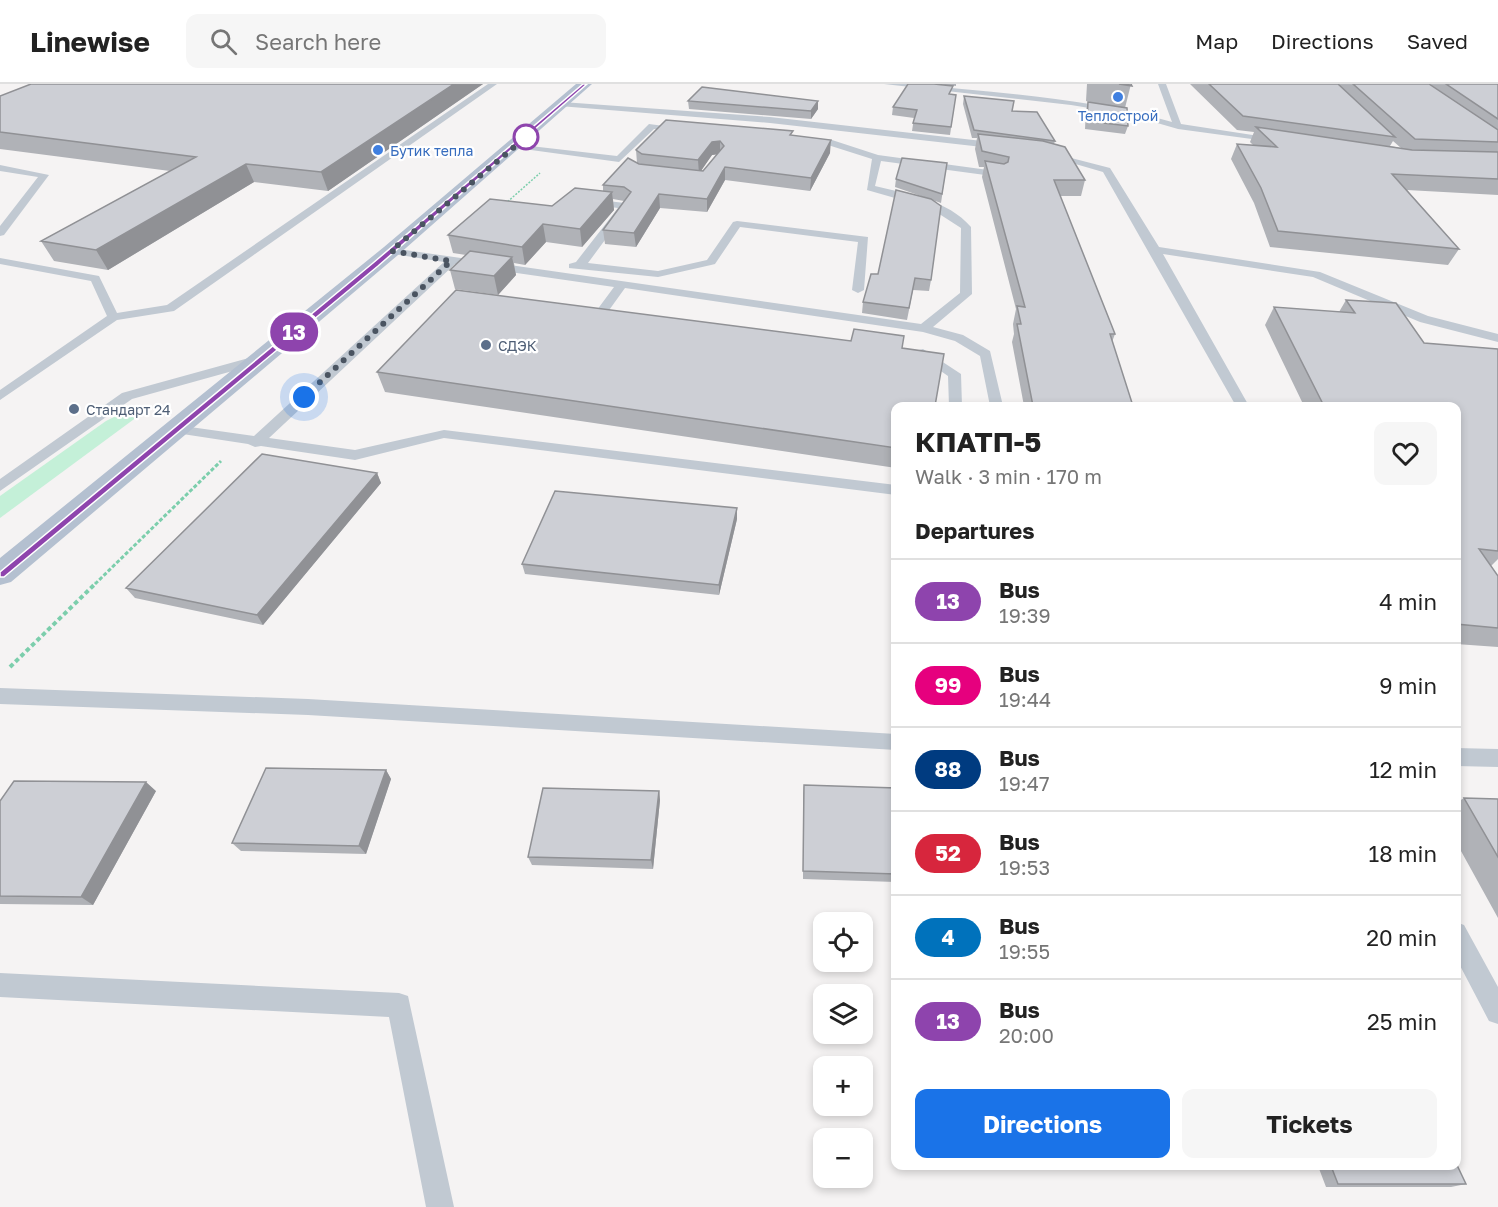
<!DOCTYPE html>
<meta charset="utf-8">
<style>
:root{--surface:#fff;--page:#f6f6f6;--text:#222;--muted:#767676;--line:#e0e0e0;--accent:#1a73e8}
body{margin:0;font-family:"Golos Text",sans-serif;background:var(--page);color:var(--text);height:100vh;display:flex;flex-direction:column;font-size:22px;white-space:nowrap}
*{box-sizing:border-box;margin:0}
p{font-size:20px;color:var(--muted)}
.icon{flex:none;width:33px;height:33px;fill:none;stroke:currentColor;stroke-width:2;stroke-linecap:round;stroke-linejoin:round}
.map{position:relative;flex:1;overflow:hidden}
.sheet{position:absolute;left:891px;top:318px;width:570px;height:768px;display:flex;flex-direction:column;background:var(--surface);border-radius:12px;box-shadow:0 3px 9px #0003}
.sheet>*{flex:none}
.badge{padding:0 12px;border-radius:20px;font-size:21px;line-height:39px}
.fabs{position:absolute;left:813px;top:828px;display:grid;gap:12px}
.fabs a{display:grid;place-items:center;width:60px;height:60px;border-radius:12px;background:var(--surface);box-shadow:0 3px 9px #0003;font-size:30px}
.you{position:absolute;width:30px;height:30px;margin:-15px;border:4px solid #fff;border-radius:50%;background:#1a73e8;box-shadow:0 0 0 9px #1a73e833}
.map>.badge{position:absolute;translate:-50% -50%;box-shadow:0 0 0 3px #fff}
h2{padding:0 24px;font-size:22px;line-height:54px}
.round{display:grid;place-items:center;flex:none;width:63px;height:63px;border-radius:12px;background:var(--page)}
.headline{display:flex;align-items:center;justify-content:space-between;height:102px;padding:0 24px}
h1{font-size:28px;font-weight:700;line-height:45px}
.cta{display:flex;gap:12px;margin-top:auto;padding:12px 24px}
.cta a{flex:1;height:69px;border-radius:12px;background:var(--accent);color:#fff;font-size:24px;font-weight:700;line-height:69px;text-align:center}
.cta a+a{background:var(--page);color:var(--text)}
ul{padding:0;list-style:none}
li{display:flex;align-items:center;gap:18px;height:84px;padding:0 24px;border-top:2px solid var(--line)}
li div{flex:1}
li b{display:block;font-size:22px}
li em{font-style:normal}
li .badge{min-width:66px;font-weight:700;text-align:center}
header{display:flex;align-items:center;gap:36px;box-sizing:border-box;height:84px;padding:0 30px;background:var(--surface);border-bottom:2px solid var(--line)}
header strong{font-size:28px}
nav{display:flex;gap:33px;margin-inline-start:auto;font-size:21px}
.search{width:420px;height:54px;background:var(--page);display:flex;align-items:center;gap:15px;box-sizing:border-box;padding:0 21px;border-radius:12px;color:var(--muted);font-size:22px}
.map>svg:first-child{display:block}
.green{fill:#c4f0d8}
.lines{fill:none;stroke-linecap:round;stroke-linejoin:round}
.path-far2{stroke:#7cceac;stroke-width:1.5;stroke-dasharray:2 1.5;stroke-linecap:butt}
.path-far1{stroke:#7cceac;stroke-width:3;stroke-dasharray:4 2;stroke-linecap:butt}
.path{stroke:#7cceac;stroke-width:4;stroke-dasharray:4.5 3;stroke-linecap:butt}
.service{fill:#c1c9d2;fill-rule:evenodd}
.primary{fill:#b4c0d0;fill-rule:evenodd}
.wall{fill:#b0b2b7;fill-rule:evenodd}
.shaded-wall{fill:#909195}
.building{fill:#cdcfd5;stroke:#909195;stroke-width:1.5}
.line{fill:#8e44ad;stroke:#fff;stroke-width:1.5}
.walk{stroke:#4a5461;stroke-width:6;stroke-dasharray:0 10.8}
.shop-dot{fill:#3f7fe0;stroke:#fff;stroke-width:2}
.stop-dot{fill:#fff;stroke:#8e44ad;stroke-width:3}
.service-dot{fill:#5c6f8a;stroke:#fff;stroke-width:2}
.labels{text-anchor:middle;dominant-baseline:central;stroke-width:4.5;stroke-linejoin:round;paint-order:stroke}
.far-shop-label{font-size:14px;fill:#366cbe;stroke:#fff}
.far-service-label{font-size:14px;fill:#4e5e75;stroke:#fff;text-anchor:start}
</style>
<header>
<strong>Linewise</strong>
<div class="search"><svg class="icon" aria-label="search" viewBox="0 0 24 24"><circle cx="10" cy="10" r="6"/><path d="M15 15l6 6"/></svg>Search here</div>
<nav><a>Map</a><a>Directions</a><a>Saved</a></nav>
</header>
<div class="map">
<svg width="1498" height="1123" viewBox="0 0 1498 1123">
<rect width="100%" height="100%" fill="#f5f3f3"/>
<path class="green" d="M 130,325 L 141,330 L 0,434 L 0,412 L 106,337 Z"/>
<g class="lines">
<path class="path-far2" d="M 505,120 L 540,89"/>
<path class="path-far1" d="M 95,500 L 221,377"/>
<path class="path" d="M 10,583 L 96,499"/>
<path class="service" d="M 488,0 L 497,0 L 174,227 L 117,236 L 0,316 L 0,306 L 107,232 L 91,197 L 0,180 L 0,174 L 99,192 L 117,229 L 167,221 Z
M 884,0 L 911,0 C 999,9 1087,14 1172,38 L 1158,0 L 1166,0 L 1181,40 L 1278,55 L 1274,58 L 1178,45 L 1126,30 L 1071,21 Z
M 562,18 L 770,33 L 1000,59 L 1004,62 L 1000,65 L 770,39 L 559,22 Z
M 649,40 L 687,45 L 683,48 L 654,45 L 619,78 L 509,63 L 513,60 L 617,72 Z
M 806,53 L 832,56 L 878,71 L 1003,88 L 1003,92 L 1000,93 L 881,77 L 875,102 C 908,110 948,116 971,143 L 972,210 L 933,243 L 963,251 L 990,267 L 1003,322 L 990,322 L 980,272 L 955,257 L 923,248 L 625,204 L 607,229 L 603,230 L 597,226 L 614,203 L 455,180 L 269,354 L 355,366 L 444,346 L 896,401 L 896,411 L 444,354 L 355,376 L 261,362 L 255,363 L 248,360 L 176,349 L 169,345 L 176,341 L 254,352 L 444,178 L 387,169 L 386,167 L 391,164 L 921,240 L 960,209 L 961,144 L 930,124 L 867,106 L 872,75 L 828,61 L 803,58 L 802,56 Z
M 1048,68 L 1110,84 L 1159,163 L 1320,188 L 1428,232 L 1498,250 L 1498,258 L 1420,238 L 1313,193 L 1163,170 L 1249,322 L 1236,322 L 1103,88 L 1048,72 Z
M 0,81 L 49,91 L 4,151 L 0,152 L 0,142 L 38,93 L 0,87 Z
M 590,115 L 625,119 L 630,122 L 588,179 L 658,187 L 707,176 L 733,138 L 737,137 L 868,153 L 864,206 L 858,209 L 852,206 L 858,158 L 740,143 L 715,180 L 711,181 L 658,193 L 569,184 L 569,180 L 576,178 L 618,124 L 586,120 L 586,116 Z
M 923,265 L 961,290 L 962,322 L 949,322 L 948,292 L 919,272 L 919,266 Z
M 260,271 L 265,272 L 265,278 L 132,315 L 0,407 L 0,395 L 122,309 Z
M 0,604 L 308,615 L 896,650 L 896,666 L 308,631 L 0,620 Z
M 1456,664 L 1498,665 L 1498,683 L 1456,682 Z
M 1456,838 L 1464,841 L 1498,903 L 1498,940 L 1489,937 L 1456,874 Z
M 0,889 L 399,909 L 408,912 L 454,1123 L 426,1123 L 389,933 L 0,913 Z"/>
<path class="primary" d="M 576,0 L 592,0 L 398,171 L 11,498 L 0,501 L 0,474 L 384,163 Z"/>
</g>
<path class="wall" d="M 483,0 L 328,107 L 254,98 L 108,186 L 54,177 L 41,157 L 170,87 L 0,65 L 0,12 Z
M 934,0 L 956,0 L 956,2 Z
M 1087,0 L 1131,0 L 1125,24 L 1128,42 L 1125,50 L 1085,45 L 1086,26 L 1088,18 L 1094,19 L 1086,17 Z
M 1190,0 L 1498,0 L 1498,111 L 1407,106 L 1459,165 L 1448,181 L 1270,163 L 1254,119 L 1231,75 L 1237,60 L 1254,62 L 1250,58 L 1254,48 L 1237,46 ZM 1393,57 L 1401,64 L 1390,62 Z
M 951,10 L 956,11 L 950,51 L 912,47 L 914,34 L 892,31 L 893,23 Z
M 964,12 L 1012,27 L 1055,57 L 1054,60 L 1085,96 L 1081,112 L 1060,112 L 1115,250 L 1112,258 L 1133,322 L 1024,322 L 1012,258 L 1014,250 L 1013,240 L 1016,225 L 982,93 L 984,83 L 979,83 L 975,65 L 977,54 L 972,54 L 963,20 Z
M 688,17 L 818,25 L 811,35 L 689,25 Z
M 666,36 L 793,52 L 830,69 L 810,107 L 725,96 L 707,128 L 660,124 L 636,163 L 605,160 L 603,146 L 624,117 L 613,115 L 614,126 L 582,163 L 546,158 L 525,181 L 514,179 L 516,191 L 498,211 L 455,205 L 450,186 L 466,171 L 453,169 L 448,151 L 603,107 L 603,101 L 637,79 L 636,66 ZM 717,70 L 703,87 L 701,86 L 712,71 Z
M 947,79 L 941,119 L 895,103 L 896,95 Z
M 871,190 L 931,196 L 929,207 L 913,206 L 907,236 L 862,229 L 863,218 Z
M 1346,216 L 1424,259 L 1498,265 L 1498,475 L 1491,482 L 1498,492 L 1498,563 L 1456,560 L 1456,322 L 1304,322 L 1265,241 L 1274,223 L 1339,228 Z
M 902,264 L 896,322 L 896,384 L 385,308 L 377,288 Z
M 377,389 L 381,399 L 263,541 L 135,514 L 126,504 Z
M 737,435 L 719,511 L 525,490 L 522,480 Z
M 386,686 L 391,695 L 366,770 L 241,767 L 232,759 Z
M 804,701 L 896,704 L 896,798 L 803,795 L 803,710 Z
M 156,707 L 93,821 L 0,820 L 0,717 Z
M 659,707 L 660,716 L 653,785 L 532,781 L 528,773 Z
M 1464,714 L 1498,715 L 1498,834 L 1456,758 L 1456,719 Z
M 1318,1082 L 1456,1082 L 1466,1100 L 1451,1103 L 1326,1103 Z"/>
<path class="shaded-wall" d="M 454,0 L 483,0 L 328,107 L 321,88 Z
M 818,17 L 818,25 L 811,35 L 811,27 Z
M 831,56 L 830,69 L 810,107 L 811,94 Z
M 720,57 L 720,70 L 712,71 L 699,90 L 698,76 L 712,58 Z
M 246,80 L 254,98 L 108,186 L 96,166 Z
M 725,83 L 725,96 L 707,128 L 707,115 Z
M 612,108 L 614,126 L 582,163 L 580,145 Z
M 659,110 L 660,124 L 636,163 L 634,149 Z
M 543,140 L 546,158 L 525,181 L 522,163 Z
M 512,173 L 516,191 L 498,211 L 494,192 Z
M 377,389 L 381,399 L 263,541 L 257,531 Z
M 737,424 L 737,435 L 719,511 L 719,501 Z
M 386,686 L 391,695 L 366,770 L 359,762 Z
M 146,698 L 156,707 L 93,821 L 81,813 Z
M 659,707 L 660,716 L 653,785 L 651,776 Z"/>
<path class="building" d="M 31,0 L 454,0 L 321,88 L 246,80 L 96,166 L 41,157 L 196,73 L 0,48 L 0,12 Z
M 908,0 L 934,0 L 953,2 L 949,10 L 956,11 L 951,43 L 913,39 L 917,26 L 893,23 Z
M 1119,0 L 1131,0 L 1132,2 Z
M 1209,0 L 1338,0 L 1395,53 L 1243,32 Z
M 1353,0 L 1429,0 L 1498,46 L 1498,58 L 1415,55 Z
M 1446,0 L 1498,0 L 1498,35 Z
M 702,3 L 818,17 L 811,27 L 688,17 Z
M 964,12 L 1014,17 L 1012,27 L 1037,28 L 1055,57 L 974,46 Z
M 1088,18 L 1127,24 L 1128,42 L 1087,37 Z
M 666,36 L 793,47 L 790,51 L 831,56 L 811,94 L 725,83 L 707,115 L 659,110 L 634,149 L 603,146 L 631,108 L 624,103 L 603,101 L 628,74 L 639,80 L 703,87 L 724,62 L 720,57 L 712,58 L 698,76 L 642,70 L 636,66 Z
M 1256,43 L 1412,66 L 1498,68 L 1498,95 L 1392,90 L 1459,165 L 1278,147 L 1261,104 L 1237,60 L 1277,63 Z
M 978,50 L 1043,57 L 1065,63 L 1085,96 L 1054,96 L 1115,250 L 1110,250 L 1133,322 L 1033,322 L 1017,240 L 1021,240 L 1017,222 L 1025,223 L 985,77 L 1004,80 L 1008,78 L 1009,73 L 982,67 Z
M 902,74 L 947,79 L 942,110 L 896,95 Z
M 575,104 L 612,108 L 580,145 L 543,140 L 522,163 L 448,151 L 490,115 L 552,122 Z
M 896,106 L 931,115 L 941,122 L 931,196 L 915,194 L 909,224 L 863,218 L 871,190 L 878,190 Z
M 470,167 L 512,173 L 494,192 L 450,186 Z
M 456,206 L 851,257 L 854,245 L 904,252 L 902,264 L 944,270 L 935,322 L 896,322 L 896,364 L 377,288 Z
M 1346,216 L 1396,219 L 1424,259 L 1498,265 L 1498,467 L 1479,465 L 1498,492 L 1498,544 L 1456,540 L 1456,322 L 1324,322 L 1274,223 L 1355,229 Z
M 262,370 L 377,389 L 257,531 L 126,504 Z
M 555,407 L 737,424 L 719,501 L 522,480 Z
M 266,684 L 386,686 L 359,762 L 232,759 Z
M 14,697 L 146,698 L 81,813 L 0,812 L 0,717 Z
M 804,701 L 896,704 L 896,790 L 803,787 Z
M 543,704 L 659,707 L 651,776 L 528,773 Z
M 1464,714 L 1498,715 L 1498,773 Z
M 1456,1079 L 1466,1100 L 1338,1100 L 1331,1082 L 1456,1082 Z"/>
<path class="line" d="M 583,0 L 587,0 L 378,182 L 4,493 L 0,493 L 0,488 L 373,179 Z"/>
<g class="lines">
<path class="walk" d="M 304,313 L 451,177 L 391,167 L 526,53"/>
</g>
<g class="shop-dot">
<circle cx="1118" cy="13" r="6"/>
<circle cx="378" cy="66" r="6"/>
</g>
<circle class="stop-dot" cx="526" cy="53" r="12"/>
<g class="service-dot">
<circle cx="486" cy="261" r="6"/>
<circle cx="74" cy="325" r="6"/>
</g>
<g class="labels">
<g class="far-shop-label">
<text x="1118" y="31">Теплострой</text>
<text x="390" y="66" text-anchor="start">Бутик тепла</text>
</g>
<g class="far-service-label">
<text x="498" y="261">СДЭК</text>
<text x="86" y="325">Стандарт 24</text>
</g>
</g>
</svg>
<div class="fabs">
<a><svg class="icon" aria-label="locate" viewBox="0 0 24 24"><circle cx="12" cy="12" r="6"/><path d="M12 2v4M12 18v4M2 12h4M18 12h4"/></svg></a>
<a><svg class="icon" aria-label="layers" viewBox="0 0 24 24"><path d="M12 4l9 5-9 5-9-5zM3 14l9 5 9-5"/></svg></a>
<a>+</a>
<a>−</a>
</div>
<div class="you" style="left:304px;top:313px"></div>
<b class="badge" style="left:294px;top:248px;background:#8e44ad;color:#fff">13</b>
<section class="sheet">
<div class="headline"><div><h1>КПАТП-5</h1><p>Walk · 3 min · 170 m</p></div><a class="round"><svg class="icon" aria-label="heart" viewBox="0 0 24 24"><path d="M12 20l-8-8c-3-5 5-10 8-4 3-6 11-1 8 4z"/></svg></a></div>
<h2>Departures</h2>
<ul>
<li><span class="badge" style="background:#8e44ad;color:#fff">13</span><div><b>Bus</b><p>19:39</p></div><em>4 min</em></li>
<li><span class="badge" style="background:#e6007e;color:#fff">99</span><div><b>Bus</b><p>19:44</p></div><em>9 min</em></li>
<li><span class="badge" style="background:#003b80;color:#fff">88</span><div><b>Bus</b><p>19:47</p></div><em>12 min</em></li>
<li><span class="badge" style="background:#d7263d;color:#fff">52</span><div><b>Bus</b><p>19:53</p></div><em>18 min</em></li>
<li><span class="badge" style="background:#0072bc;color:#fff">4</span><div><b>Bus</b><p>19:55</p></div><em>20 min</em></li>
<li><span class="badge" style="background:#8e44ad;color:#fff">13</span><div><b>Bus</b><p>20:00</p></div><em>25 min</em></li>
</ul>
<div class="cta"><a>Directions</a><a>Tickets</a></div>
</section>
</div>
